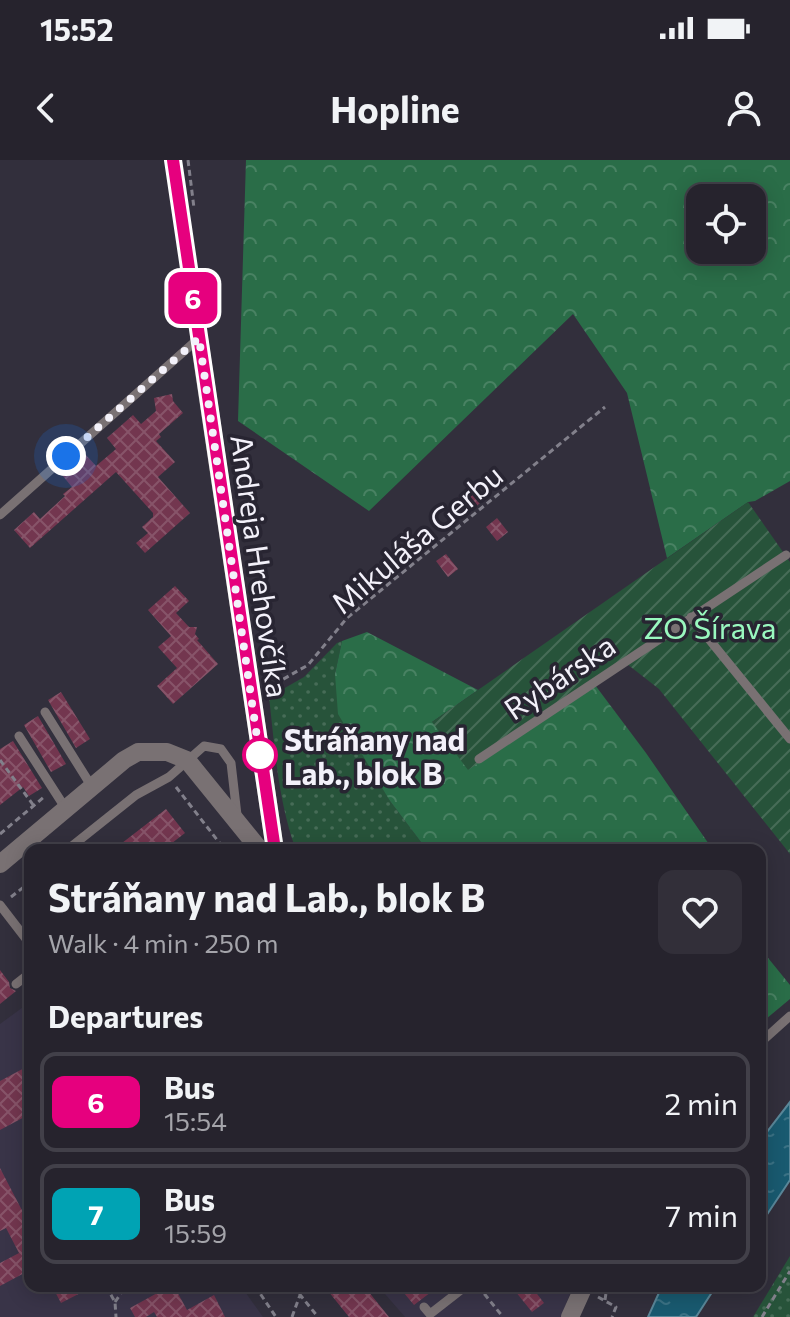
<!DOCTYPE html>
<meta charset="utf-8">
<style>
:root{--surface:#26232d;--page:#322f39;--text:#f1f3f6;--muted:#a4a4aa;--line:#424049}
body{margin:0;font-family:Commissioner,sans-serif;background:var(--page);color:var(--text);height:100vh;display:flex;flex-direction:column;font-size:30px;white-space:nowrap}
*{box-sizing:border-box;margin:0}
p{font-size:26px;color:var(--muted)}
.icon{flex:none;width:44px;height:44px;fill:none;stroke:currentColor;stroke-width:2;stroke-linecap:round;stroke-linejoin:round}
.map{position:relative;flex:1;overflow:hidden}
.sheet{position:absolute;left:24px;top:684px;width:742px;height:448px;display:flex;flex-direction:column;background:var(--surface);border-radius:16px;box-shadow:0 4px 20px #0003,0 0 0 2px var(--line)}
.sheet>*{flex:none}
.badge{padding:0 16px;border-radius:12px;font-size:28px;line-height:52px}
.controls{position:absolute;left:686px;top:24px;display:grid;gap:16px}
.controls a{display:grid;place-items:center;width:80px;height:80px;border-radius:16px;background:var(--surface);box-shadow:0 4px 20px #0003,0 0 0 2px var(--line);font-size:40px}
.you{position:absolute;width:40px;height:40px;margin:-20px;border:6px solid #fff;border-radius:50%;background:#1a73e8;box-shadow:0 0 0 12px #1a73e833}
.map>.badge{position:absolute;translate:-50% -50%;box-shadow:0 0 0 4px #fff}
h2{padding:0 24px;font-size:30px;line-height:72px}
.round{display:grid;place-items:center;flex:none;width:84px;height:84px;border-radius:16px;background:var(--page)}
.overview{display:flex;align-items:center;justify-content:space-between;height:136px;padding:0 24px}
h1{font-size:38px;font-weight:700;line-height:60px}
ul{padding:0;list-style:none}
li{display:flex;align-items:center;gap:24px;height:100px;margin:0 16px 12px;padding:0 8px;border:4px solid var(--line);border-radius:16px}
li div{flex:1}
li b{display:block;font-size:30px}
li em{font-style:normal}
li .badge{min-width:88px;font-weight:700;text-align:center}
.status{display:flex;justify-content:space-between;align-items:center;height:56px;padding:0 40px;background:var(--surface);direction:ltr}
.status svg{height:22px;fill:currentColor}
header{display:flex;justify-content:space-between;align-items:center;height:104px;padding:0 24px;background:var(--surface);font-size:36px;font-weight:700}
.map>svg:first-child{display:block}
.built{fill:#393448}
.grass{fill:url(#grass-dots)}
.forest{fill:url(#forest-crowns);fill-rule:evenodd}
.garden{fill:url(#garden-furrows)}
.water{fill:url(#water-ripples);stroke:#5a8799;stroke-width:2}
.building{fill:url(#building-cross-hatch)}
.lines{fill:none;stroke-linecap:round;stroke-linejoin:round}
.path{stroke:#82808b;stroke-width:3;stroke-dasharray:6 4;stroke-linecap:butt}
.lane{stroke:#797173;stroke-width:9}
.street{stroke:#797173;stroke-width:18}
.line-casing{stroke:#fff;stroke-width:18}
.line{stroke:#e6007e;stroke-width:12}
.walk{stroke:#f3f1fa;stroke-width:8;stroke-dasharray:0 14.4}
.stop-dot{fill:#fff;stroke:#e6007e;stroke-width:4}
.labels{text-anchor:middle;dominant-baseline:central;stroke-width:7;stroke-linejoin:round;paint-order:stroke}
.street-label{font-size:30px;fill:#f3f1fa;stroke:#282532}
.park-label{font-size:30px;fill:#99f8bf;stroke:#282532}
.stop-label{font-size:30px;font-weight:bold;fill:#f3f1fa;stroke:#282532;text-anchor:start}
</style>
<div class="status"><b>15:52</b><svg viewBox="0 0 49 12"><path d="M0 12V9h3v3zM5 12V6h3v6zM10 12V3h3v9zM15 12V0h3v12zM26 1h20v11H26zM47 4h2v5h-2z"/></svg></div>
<header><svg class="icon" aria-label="back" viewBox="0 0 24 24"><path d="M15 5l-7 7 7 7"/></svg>Hopline<svg class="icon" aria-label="person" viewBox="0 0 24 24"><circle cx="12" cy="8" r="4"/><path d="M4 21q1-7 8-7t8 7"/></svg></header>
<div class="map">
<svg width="790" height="1157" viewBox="0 0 790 1157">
<defs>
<pattern id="grass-dots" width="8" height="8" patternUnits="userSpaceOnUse" patternTransform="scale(2)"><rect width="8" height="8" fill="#27533a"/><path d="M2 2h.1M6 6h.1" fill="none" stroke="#476c57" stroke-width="1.8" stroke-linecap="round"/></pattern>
<pattern id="forest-crowns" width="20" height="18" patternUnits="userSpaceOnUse" patternTransform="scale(2)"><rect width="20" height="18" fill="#2a6d48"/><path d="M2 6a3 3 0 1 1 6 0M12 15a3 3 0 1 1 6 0" fill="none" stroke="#498263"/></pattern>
<pattern id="garden-furrows" width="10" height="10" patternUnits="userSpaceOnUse" patternTransform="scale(2)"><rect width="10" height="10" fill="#27533a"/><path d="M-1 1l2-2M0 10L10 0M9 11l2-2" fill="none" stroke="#476c57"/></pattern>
<pattern id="water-ripples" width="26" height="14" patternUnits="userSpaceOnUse" patternTransform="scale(2)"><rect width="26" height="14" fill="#195a70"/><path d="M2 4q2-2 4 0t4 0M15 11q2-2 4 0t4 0" fill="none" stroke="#3b7285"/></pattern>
<pattern id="building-cross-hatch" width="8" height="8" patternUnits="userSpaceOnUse" patternTransform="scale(2)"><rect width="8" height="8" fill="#73364f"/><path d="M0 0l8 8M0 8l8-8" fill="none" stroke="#875469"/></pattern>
</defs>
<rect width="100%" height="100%" fill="#322f3c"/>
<path class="built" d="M 30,842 L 30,1126 L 241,1126 L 263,1157 L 0,1157 L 0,864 Z
M 395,1126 L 573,1126 L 561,1157 L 405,1157 L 385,1134 Z"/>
<path class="grass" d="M 342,481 L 335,514 L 390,641 L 427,690 L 296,690 C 278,641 275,589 269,537 L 304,517 L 337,483 Z
M 790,1096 L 790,1157 L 753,1157 Z"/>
<path class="forest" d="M 246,0 L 790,0 L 790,321 L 755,341 L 748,342 L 667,398 L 627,233 L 573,154 L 369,351 L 238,261 ZM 700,38 L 752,38 L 752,90 L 700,90 Z
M 367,472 L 478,530 L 432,562 L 595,525 L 646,593 L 713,690 L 427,690 L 390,641 L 338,554 L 335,514 L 342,481 Z
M 760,788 L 790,825 L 790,839 L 760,864 Z"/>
<path class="garden" d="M 748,342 L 790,402 L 790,694 L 659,529 L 627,504 L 468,610 L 432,562 Z"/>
<path class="water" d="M 790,942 L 790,1020 L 760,1065 L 760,981 Z
M 662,1126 L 716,1126 L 696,1157 L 648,1157 Z"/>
<path class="building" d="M 172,234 L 173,241 L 183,253 L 159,274 L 161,277 L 156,281 L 175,302 L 158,317 L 190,353 L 145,393 L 136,383 L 148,373 L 142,367 L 153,357 L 153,353 L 116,312 L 30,388 L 14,370 L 34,352 L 40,359 L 65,336 L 63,334 L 72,327 L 62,315 L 85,294 L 96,306 L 116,289 L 107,278 L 133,255 L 141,264 L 156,251 L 154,238 Z
M 469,329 L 480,343 L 470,352 L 458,338 Z
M 497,358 L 508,372 L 497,381 L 486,367 Z
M 446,394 L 458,409 L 448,417 L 436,401 Z
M 175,426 L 189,441 L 176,453 L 189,467 L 197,467 L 195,474 L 199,479 L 197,480 L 218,504 L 173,544 L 157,526 L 177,508 L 158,487 L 171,476 L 148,450 Z
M 61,532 L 90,579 L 76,588 L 48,540 Z
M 38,556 L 66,604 L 51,612 L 24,565 Z
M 13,581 L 42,628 L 29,636 L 23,627 L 0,645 L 0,589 Z
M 166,649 L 185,673 L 163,690 L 113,690 Z
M 0,810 L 9,822 L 10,828 L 16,831 L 0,844 Z
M 30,905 L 30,954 L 0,970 L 0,921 Z
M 0,1008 L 26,1058 L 30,1056 L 30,1114 L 28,1111 L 0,1126 L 0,1103 L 19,1093 L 6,1068 L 0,1071 Z
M 52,1126 L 94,1126 L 61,1143 Z
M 170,1126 L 174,1126 L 187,1150 L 214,1135 L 225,1157 L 157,1157 L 154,1152 L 146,1157 L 135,1157 L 130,1148 Z
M 324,1126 L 364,1126 L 389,1157 L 349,1157 Z
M 413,1126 L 439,1126 L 414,1145 L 404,1133 Z
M 511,1126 L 531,1126 L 544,1143 L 532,1152 Z"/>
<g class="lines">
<path class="path" d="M 188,0 L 194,48
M 266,529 L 308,505 L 347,458 L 605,247
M 0,600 L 34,646
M 176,627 L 225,690
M 0,674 L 44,637
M 11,737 L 30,722
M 28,1047 L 30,1048
M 106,1126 L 115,1142 L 116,1157
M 255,1126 L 276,1157
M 293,1126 L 318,1157
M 478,1126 L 503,1157
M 598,1137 L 616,1147 L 612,1157
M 605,1140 L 607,1126
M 115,1142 L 126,1126
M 292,1157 L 300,1135
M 762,1157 L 790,1111"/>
<path class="lane" d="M 0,355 L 199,178 L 173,0
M 691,457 L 790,579
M 45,552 L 92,627
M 19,576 L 66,649
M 479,599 L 786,395
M 67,690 L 136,635 L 169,617 L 204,586 L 221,589 L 231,603 L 237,655
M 0,745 L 30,784
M 16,824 L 30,813
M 760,883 L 790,856
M 424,1147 L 430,1154 L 466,1126"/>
<path class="street" d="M 199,178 L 275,690
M 0,704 L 124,600 L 138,592 L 167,592 L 187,600 L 260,690
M 570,1157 L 584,1126"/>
</g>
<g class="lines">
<defs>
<path id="line" d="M 173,0 L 275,690"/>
</defs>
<use href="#line" class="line-casing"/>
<use href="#line" class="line"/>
<path class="walk" d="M 66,296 L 199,178 L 260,598 L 260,595"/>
</g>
<circle class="stop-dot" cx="260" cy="595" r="16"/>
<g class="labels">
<g class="street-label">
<text transform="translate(416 378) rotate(-40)">Mikuláša Gerbu</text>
<text transform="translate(261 406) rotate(82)">Andreja Hrehovčíka</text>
<text transform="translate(559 516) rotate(-34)">Rybárska</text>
</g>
<g class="park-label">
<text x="710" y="466">ZO Šírava</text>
</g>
<g class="stop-label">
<text x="284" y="578">Stráňany nad<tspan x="284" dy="34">Lab., blok B</tspan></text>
</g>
</g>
</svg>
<div class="controls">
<a><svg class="icon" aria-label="locate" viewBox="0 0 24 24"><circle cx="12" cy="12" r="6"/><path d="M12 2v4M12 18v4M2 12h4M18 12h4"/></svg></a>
</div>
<div class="you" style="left:66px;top:296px"></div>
<b class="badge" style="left:193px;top:138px;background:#e6007e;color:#fff">6</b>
<section class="sheet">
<div class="overview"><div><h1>Stráňany nad Lab., blok B</h1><p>Walk · 4 min · 250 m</p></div><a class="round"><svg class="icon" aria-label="heart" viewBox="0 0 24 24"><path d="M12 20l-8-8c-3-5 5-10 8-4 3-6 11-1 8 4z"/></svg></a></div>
<h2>Departures</h2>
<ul>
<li><span class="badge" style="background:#e6007e;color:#fff">6</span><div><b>Bus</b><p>15:54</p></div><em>2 min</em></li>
<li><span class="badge" style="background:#00a3b4;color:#fff">7</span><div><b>Bus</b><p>15:59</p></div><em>7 min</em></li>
</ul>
</section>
</div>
